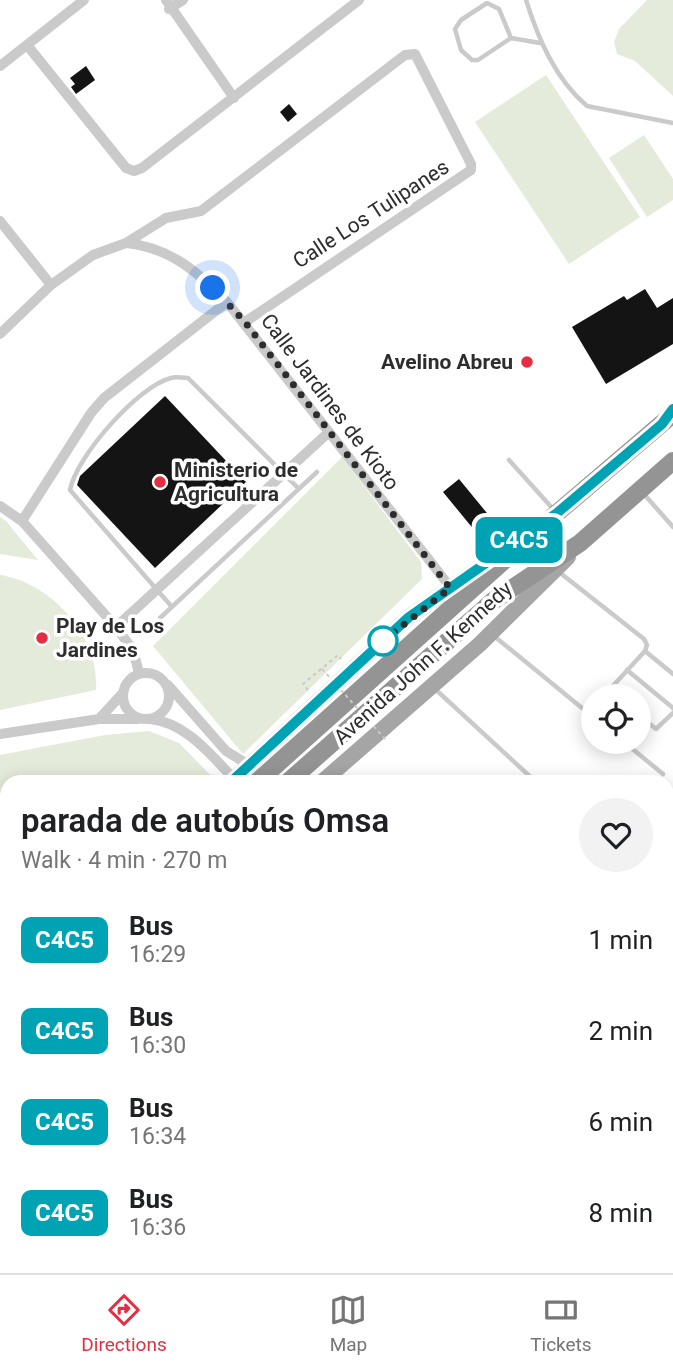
<!DOCTYPE html>
<meta charset="utf-8">
<style>
:root{--surface:#fff;--page:#f2f2f2;--text:#202124;--muted:#757577;--line:#e0e0e0;--accent:#e52e42}
body{margin:0;font-family:Roboto,sans-serif;background:var(--page);color:var(--text);height:100vh;display:flex;flex-direction:column;font-size:26px;white-space:nowrap}
*{box-sizing:border-box;margin:0}
p{font-size:23px;color:var(--muted)}
.icon{flex:none;width:38px;height:38px;fill:none;stroke:currentColor;stroke-width:2;stroke-linecap:round;stroke-linejoin:round}
.map{position:relative;flex:1;overflow:hidden}
.side{position:absolute;left:0px;top:775px;width:674px;height:499px;display:flex;flex-direction:column;background:var(--surface);border-radius:21px 21px 0 0;box-shadow:0 4px 18px #0003}
.side>*{flex:none}
.badge{padding:0 14px;border-radius:10px;font-size:24px;line-height:46px}
.controls{position:absolute;left:581px;top:684px;display:grid;gap:14px}
.controls a{display:grid;place-items:center;width:70px;height:70px;border-radius:50%;background:var(--surface);box-shadow:0 4px 18px #0003;font-size:35px}
.you{position:absolute;width:35px;height:35px;margin:-18px;border:5px solid #fff;border-radius:50%;background:#1a73e8;box-shadow:0 0 0 10px #1a73e833}
.map>.badge{position:absolute;translate:-50% -50%;box-shadow:0 0 0 4px #fff}
.round{display:grid;place-items:center;flex:none;width:74px;height:74px;border-radius:37px;background:var(--page)}
.headline{display:flex;align-items:center;justify-content:space-between;height:119px;padding:0 21px}
h1{font-size:33px;font-weight:600;line-height:52px}
ul{padding:0;list-style:none}
li{display:flex;align-items:center;gap:21px;height:91px;padding:0 21px}
li div{flex:1}
li b{display:block;font-size:26px}
li em{font-style:normal}
li .badge{min-width:77px;font-weight:700;text-align:center}
.tabs{display:flex;justify-content:space-around;align-items:center;height:98px;border-top:2px solid var(--line);background:var(--surface);font-size:19px;color:var(--muted)}
.tabs a{display:grid;justify-items:center;gap:4px}
.tabs .active{color:var(--accent)}
.map>svg:first-child{display:block}
.green{fill:#e4ebda}
.building{fill:#141414}
.lines{fill:none;stroke-linecap:round;stroke-linejoin:round}
.path{stroke:#cacaca;stroke-width:2;stroke-dasharray:3.5 3.5;stroke-linecap:butt}
.lane{stroke:#cacaca;stroke-width:4.5}
.street{stroke:#cacaca;stroke-width:10}
.primary{stroke:#a5a5a5;stroke-width:16}
.highway{stroke:#949494;stroke-width:18}
.path-bridge{stroke:#cacaca;stroke-width:2;stroke-dasharray:3.5 3.5;stroke-linecap:butt}
.line-casing{stroke:#fff;stroke-width:16}
.line{stroke:#00a3b4;stroke-width:10}
.walk{stroke:#2d2d2d;stroke-width:7;stroke-dasharray:0 12.6}
.poi-dot{fill:#e52e42;stroke:#fff;stroke-width:2.5}
.stop-dot{fill:#fff;stroke:#00a3b4;stroke-width:3.5}
.labels{text-anchor:middle;dominant-baseline:central;stroke-width:7;stroke-linejoin:round;paint-order:stroke}
.street-label{font-size:21px;fill:#2d2d2d;stroke:#fff}
.poi-label{font-size:21px;font-weight:bold;fill:#2d2d2d;stroke:#fff;text-anchor:start}
</style>
<div class="map">
<svg width="673" height="1273" viewBox="0 0 673 1273">
<rect width="100%" height="100%" fill="#fff"/>
<path class="green" d="M 647,0 L 673,0 L 673,96 L 635,61 L 617,54 L 614,42 L 619,29 Z
M 546,75 L 640,217 L 569,264 L 475,122 Z
M 644,135 L 673,179 L 673,200 L 647,217 L 609,158 Z
M 342,457 L 421,562 L 422,579 L 243,754 L 153,646 Z
M 0,517 L 6,521 L 38,560 L 0,554 Z
M 0,575 C 52,583 100,637 96,690 L 0,710 Z
M 149,731 L 179,743 L 217,782 L 7,782 L 7,974 L 0,975 L 0,755 L 105,735 Z
M 673,992 L 673,1273 L 568,1273 L 562,1267 L 667,1267 L 667,998 Z"/>
<path class="building" d="M 86,66 L 95,80 L 76,94 L 71,87 L 75,84 L 70,78 Z
M 289,104 L 297,114 L 288,122 L 280,112 Z
M 645,289 L 657,308 L 673,298 L 673,344 L 606,384 L 572,327 L 624,296 L 627,300 Z
M 165,396 L 246,482 L 155,568 L 77,485 L 80,476 Z
M 459,479 L 491,518 L 475,531 L 443,492 Z"/>
<g class="lines">
<path class="path" d="M 308,690 L 303,684 L 338,655 L 341,659"/>
<path class="lane" d="M 526,0 C 538,38 555,79 587,106 L 673,123
M 511,38 L 499,9 L 487,3 L 461,20 L 455,29 L 461,50 L 472,60 L 478,60 L 511,38 L 540,43
M 509,460 L 554,510
M 643,493 L 673,527
M 559,572 L 644,639 L 647,645 L 645,651 L 611,688 L 617,696
M 172,607 L 70,490 C 76,457 138,386 171,378 C 176,376 182,378 188,378 L 299,489
M 160,618 L 317,472
M 494,636 L 593,717
M 645,651 L 673,674
M 627,670 L 673,708
M 434,688 L 536,782
M 639,715 L 656,729 L 673,713
M 624,742 L 663,774
M 667,1244 L 673,1254 L 667,1265
M 565,1267 L 572,1273
M 605,1267 L 612,1273
M 655,1267 L 661,1272
M 365,1273 L 369,1267"/>
<path class="street" d="M 166,0 L 234,98
M 169,9 L 183,0
M 27,45 L 126,168 L 134,171 L 142,168 L 359,0
M 0,66 L 84,0
M 0,221 L 51,285
M 127,243 C 170,248 197,271 227,302 L 451,588
M 0,334 L 51,285 L 93,255 L 126,243 L 166,218 L 201,211 L 405,55 L 415,54 L 471,164 L 471,170 L 245,322
M 0,506 L 22,521 L 116,627 L 133,650 L 139,673
M 22,521 L 91,413 L 104,398 L 227,302
M 116,627 L 329,432
M123 696a23 23 0 1 1 46 0a23 23 0 1 1-46 0Z
M 168,685 L 226,751 L 249,765
M 99,719 L 122,694
M 150,719 C 185,722 211,755 234,779
M 0,734 L 99,719 L 138,719
M 667,986 L 673,980
M 323,1267 L 331,1273
M 282,1273 L 287,1267
M 430,1273 L 434,1267"/>
<path class="primary" d="M 231,782 L 409,617 L 512,545
M 322,782 L 480,644 L 568,557
M 0,990 L 7,988
M 0,1014 L 7,1006
M 0,1107 L 7,1099"/>
<path class="highway" d="M 257,782 L 557,513 L 673,414
M 288,782 L 493,601 L 580,543 L 673,461
M 0,1037 L 7,1028
M 0,1067 L 7,1059"/>
<path class="path-bridge" d="M 322,669 L 387,741"/>
</g>
<g class="lines">
<defs>
<path id="line" d="M 231,782 L 409,617 L 557,513 L 662,424 L 673,409"/>
</defs>
<use href="#line" class="line-casing"/>
<use href="#line" class="line"/>
<path class="walk" d="M 213,288 L 245,322 L 450,588 L 383,641"/>
</g>
<g class="poi-dot">
<circle cx="527" cy="362" r="7"/>
<circle cx="160" cy="482" r="7"/>
<circle cx="42" cy="638" r="7"/>
</g>
<circle class="stop-dot" cx="383" cy="641" r="14"/>
<g class="labels">
<g class="street-label">
<text transform="translate(371 214) rotate(-33)">Calle Los Tulipanes</text>
<text transform="translate(330 402) rotate(53)">Calle Jardines de Kioto</text>
<text transform="translate(423 663) rotate(-42)">Avenida John F. Kennedy</text>
</g>
<g class="poi-label">
<text x="513" y="362" text-anchor="end">Avelino Abreu</text>
<text x="174" y="470">Ministerio de<tspan x="174" dy="24">Agricultura</tspan></text>
<text x="56" y="626">Play de Los<tspan x="56" dy="24">Jardines</tspan></text>
</g>
</g>
</svg>
<div class="controls">
<a><svg class="icon" aria-label="locate" viewBox="0 0 24 24"><circle cx="12" cy="12" r="6"/><path d="M12 2v4M12 18v4M2 12h4M18 12h4"/></svg></a>
</div>
<div class="you" style="left:213px;top:288px"></div>
<b class="badge" style="left:519px;top:540px;background:#00a3b4;color:#fff">C4C5</b>
<section class="side">
<div class="headline"><div><h1>parada de autobús Omsa</h1><p>Walk · 4 min · 270 m</p></div><a class="round"><svg class="icon" aria-label="heart" viewBox="0 0 24 24"><path d="M12 20l-8-8c-3-5 5-10 8-4 3-6 11-1 8 4z"/></svg></a></div>
<ul>
<li><span class="badge" style="background:#00a3b4;color:#fff">C4C5</span><div><b>Bus</b><p>16:29</p></div><em>1 min</em></li>
<li><span class="badge" style="background:#00a3b4;color:#fff">C4C5</span><div><b>Bus</b><p>16:30</p></div><em>2 min</em></li>
<li><span class="badge" style="background:#00a3b4;color:#fff">C4C5</span><div><b>Bus</b><p>16:34</p></div><em>6 min</em></li>
<li><span class="badge" style="background:#00a3b4;color:#fff">C4C5</span><div><b>Bus</b><p>16:36</p></div><em>8 min</em></li>
</ul>
</section>
</div>
<nav class="tabs">
<a class="active"><svg class="icon" aria-label="directions" viewBox="0 0 24 24"><path d="M12 3l9 9-9 9-9-9zM9 14v-3h6M13 9l2 2-2 2"/></svg>Directions</a>
<a><svg class="icon" aria-label="map" viewBox="0 0 24 24"><path d="M3 6l6-2 6 2 6-2v14l-6 2-6-2-6 2zM9 4v14M15 6v14"/></svg>Map</a>
<a><svg class="icon" aria-label="tickets" viewBox="0 0 24 24"><path d="M3 7h18v10H3zM15 7v10"/></svg>Tickets</a>
</nav>
